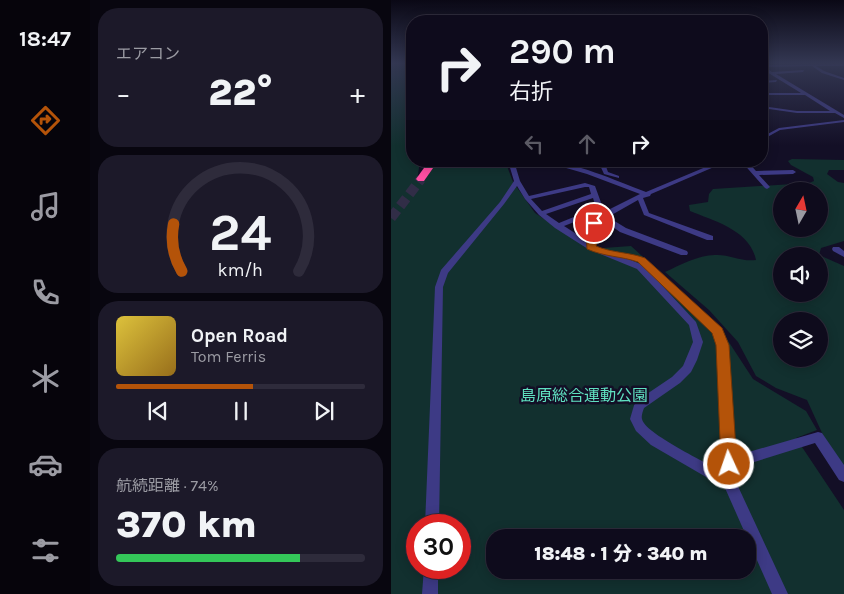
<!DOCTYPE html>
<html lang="ja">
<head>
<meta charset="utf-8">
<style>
	:root { --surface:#0e0b1c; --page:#1c1929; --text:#f1f3f6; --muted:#9b9ba3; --line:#2e2b3b; --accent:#b45309 }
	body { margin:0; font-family:Karla,"Noto Sans JP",sans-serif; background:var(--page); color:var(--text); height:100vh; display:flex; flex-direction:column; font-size:19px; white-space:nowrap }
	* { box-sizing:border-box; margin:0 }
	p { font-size:16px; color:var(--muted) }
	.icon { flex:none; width:28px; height:28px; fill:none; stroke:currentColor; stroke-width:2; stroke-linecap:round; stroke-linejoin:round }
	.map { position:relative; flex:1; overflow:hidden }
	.sheet { display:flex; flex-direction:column; gap:8px; padding:8px; background:#08060f; width:301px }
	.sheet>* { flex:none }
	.guide { position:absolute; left:15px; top:15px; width:362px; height:152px; border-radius:20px; box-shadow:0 2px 12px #0003,0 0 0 1px var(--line); background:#0e0b1c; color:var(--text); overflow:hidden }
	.needle { width:32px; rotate:9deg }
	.buttons { position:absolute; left:382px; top:182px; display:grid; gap:10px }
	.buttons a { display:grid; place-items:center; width:55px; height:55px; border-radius:50%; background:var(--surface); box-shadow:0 2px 12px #0003,0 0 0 1px var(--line); font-size:25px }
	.speed { position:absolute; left:15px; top:514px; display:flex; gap:10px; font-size:25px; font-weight:700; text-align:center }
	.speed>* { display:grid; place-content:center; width:65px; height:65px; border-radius:50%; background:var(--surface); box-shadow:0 2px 12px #0003,0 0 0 1px var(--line); line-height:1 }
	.speed .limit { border:8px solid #d22; background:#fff; color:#111 }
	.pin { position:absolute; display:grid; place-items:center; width:42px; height:42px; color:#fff; margin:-21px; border:2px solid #fff; border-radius:50%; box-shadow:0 1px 5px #0007 }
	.me { position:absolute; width:55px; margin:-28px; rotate:357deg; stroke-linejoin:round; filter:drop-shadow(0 0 4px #0008) }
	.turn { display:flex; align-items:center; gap:18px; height:105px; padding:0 20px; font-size:22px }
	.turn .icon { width:65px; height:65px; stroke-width:2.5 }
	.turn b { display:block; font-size:35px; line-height:42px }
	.lanes { display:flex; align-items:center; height:48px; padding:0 20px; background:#0003; justify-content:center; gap:25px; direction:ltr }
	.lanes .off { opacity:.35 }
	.big { font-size:38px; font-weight:800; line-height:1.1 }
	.sheet .card { flex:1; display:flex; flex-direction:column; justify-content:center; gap:8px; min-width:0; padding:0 18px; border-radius:20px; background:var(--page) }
	.sheet .dial { align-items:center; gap:0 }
	.dial svg { height:130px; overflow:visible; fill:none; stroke:var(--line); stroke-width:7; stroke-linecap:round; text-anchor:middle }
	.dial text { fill:var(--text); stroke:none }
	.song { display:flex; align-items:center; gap:15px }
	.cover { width:60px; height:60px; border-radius:8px; background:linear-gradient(135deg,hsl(50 70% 55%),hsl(40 70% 35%)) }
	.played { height:5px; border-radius:2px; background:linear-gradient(90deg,var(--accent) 55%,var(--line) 55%) }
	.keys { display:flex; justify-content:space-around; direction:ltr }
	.heat { display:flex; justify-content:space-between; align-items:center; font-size:28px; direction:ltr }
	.charge { height:8px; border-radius:4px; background:linear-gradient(90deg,#34c759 74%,var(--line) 0) }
	.trip { position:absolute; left:95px; top:529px; width:270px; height:50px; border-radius:20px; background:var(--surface); box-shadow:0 2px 12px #0003,0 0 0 1px var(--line); font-weight:800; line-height:50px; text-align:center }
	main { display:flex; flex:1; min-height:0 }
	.tab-bar { display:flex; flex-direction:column; width:90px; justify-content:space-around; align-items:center; background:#06040b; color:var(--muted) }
	.tab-bar .icon { width:35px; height:35px }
	.tab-bar .selected { color:var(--accent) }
	.tab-bar b { font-size:22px; color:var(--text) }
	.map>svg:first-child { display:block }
	.green { fill:#12302f; fill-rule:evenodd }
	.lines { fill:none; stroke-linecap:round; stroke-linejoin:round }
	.highway-tunnel { stroke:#312d47; stroke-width:10; stroke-dasharray:10 5; stroke-linecap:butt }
	.minor { fill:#3d3a85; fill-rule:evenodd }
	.highway { fill:#ff4fa3; fill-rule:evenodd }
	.route { fill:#b45309; stroke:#753606 }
	.labels { text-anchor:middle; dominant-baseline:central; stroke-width:5; stroke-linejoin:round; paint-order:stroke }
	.near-park-label { font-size:16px; fill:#5fe0c0; stroke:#130f26 }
</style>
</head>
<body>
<main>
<nav class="tab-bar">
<b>18:47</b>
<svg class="icon selected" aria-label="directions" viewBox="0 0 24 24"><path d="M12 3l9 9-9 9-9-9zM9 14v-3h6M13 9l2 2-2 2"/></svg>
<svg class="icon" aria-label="music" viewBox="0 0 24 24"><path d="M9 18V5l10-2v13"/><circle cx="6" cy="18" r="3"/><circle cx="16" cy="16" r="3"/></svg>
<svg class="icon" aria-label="phone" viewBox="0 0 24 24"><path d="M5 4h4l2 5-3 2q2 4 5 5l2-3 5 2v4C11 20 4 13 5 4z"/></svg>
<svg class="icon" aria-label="climate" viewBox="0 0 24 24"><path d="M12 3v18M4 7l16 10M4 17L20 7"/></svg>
<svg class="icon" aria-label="car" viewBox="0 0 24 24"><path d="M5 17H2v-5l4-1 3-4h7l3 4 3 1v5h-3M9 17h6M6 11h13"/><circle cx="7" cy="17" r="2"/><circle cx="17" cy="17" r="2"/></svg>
<svg class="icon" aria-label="filters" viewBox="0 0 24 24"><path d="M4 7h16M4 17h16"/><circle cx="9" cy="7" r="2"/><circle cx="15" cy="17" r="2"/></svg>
</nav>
<section class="sheet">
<div class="card"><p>エアコン</p>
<div class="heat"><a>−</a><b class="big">22°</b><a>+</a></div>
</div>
<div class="card dial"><svg viewBox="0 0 100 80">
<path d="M14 69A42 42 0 1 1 86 69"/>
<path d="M14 69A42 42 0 0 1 9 40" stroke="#b45309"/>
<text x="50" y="56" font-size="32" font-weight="700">24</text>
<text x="50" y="72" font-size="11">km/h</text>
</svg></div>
<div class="card">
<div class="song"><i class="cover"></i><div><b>Open Road</b><p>Tom Ferris</p></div></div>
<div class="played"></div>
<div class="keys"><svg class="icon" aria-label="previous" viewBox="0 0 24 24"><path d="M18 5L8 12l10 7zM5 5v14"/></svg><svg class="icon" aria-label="pause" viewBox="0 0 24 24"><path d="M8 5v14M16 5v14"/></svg><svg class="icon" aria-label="next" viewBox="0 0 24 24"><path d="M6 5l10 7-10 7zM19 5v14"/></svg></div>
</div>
<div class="card"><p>航続距離 · 74%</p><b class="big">370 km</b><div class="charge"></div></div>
</section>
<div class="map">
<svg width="453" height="594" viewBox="0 0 453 594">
	<rect width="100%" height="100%" fill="#130f26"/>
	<g class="green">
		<path d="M0,63H21V161H29L26,181L34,179L47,161H114L124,187L125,186L144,213L199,249L240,246L326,324L362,379L415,411L426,430L405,438L453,510V594H0ZM26,525H69V568H26ZM104,538H356V570H104Z"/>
		<path d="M401,159L453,160V170H438L436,174L447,182L453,183V241L430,248L428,255L453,266V481L416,400L385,388L365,376L347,342L318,310L274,272C289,265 309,254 326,255C340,255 351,262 365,260C359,230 323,221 299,211L298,205L317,202L318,194L322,189L418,183L423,181L422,177L400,165L397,161ZM391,191H429V229H391ZM391,256H429V294H391ZM391,321H429V359H391Z"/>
	</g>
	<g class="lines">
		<path class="highway-tunnel" d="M0,218L30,179"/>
		<g class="minor">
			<path d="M453,64V66H425L433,71L453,78V80L431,73L421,66L374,67L381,72L413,70L412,72L385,74L453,115V118L444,113H406L371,108V106L406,111H439L414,95H371V93H410L371,69V65Z"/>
			<path d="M386,80L385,82L371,83V81Z"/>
			<path d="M453,120V122L389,130L371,140V137L388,128Z"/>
			<path d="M117,161H123L129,181L138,196L194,183L204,186L212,208L217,210L249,194L196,174L151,161C183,161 225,181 255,192L329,161H337L260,194L259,196L252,198L258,213L322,236V240H316L253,215L247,200L217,217L235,228L296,251L297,253L296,255H290L229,232L212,220L205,227L206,243L204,246L225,255L229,253L254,258L330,329L336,345L344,456L427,432L431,433L453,465V482L448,480L424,443L344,468L345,482L397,594H381L334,488L260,445L245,431L239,419L244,402L281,377L292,366L302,342L298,325L246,269L197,249L164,228L148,215L134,199L126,186L113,204L57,273L52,287L48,525H34L44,287L50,270L109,202L123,181ZM194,187H198L200,194L151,211L140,199ZM202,198L205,208L168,223L155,214ZM209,212L212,213L209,215L197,227L198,242L173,226ZM237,259L248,262L323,333L326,345L332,472C318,464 253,433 251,419C250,416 252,411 253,408L289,383L300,372L306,360L312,342L305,322L252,265Z"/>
			<path d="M207,161H213L217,172L228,176V178L213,174Z"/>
			<path d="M350,161H356L365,171L402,170L405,172L402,174L368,175L379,187L376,189L374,188Z"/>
			<path d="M442,247H448L453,251V257L442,251L441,249Z"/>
			<path d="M33,568H47V594H31Z"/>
		</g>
		<path class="highway" d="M38,161H47L33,181H27L25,179Z"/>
	</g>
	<linearGradient id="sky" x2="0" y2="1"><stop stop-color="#0a0815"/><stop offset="0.43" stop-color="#333752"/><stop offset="1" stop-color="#333752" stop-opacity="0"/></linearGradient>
	<rect width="453" height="146" fill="url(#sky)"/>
	<path class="route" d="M199,221L207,223C205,230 209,239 205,246C221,253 238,252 254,258L331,328L338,345L346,464L344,469L338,472L332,469L330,464L325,345L321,333L247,262C230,256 214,257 196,249L195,230Z"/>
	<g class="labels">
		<g class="near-park-label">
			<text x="193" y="395">島原総合運動公園</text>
		</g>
	</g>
</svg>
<div class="buttons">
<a><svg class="needle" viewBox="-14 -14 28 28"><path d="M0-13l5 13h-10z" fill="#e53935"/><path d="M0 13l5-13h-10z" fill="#9b9ba3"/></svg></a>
<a><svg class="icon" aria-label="sound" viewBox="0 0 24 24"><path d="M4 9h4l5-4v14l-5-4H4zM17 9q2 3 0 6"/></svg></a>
<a><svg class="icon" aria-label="layers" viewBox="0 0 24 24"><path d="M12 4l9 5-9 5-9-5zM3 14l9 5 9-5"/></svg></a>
</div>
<div class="speed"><div class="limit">30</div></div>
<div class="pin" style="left:203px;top:223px;background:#d93025"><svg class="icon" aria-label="arrive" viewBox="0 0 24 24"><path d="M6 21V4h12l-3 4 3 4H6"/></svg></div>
<svg class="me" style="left:338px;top:464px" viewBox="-20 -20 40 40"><circle r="17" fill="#b45309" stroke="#fff" stroke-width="3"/><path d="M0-11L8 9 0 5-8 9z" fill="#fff"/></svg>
<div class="trip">18:48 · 1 分 · 340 m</div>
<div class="guide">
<div class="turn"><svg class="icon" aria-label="right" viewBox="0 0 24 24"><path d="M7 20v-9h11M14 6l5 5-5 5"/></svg><div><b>290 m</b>右折</div></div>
<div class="lanes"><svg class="icon off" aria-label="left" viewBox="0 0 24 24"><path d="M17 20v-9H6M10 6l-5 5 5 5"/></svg><svg class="icon off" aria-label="ahead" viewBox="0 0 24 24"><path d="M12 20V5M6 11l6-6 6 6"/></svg><svg class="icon" aria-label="right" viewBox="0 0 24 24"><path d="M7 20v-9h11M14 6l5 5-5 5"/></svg></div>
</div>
</div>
</main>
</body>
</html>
